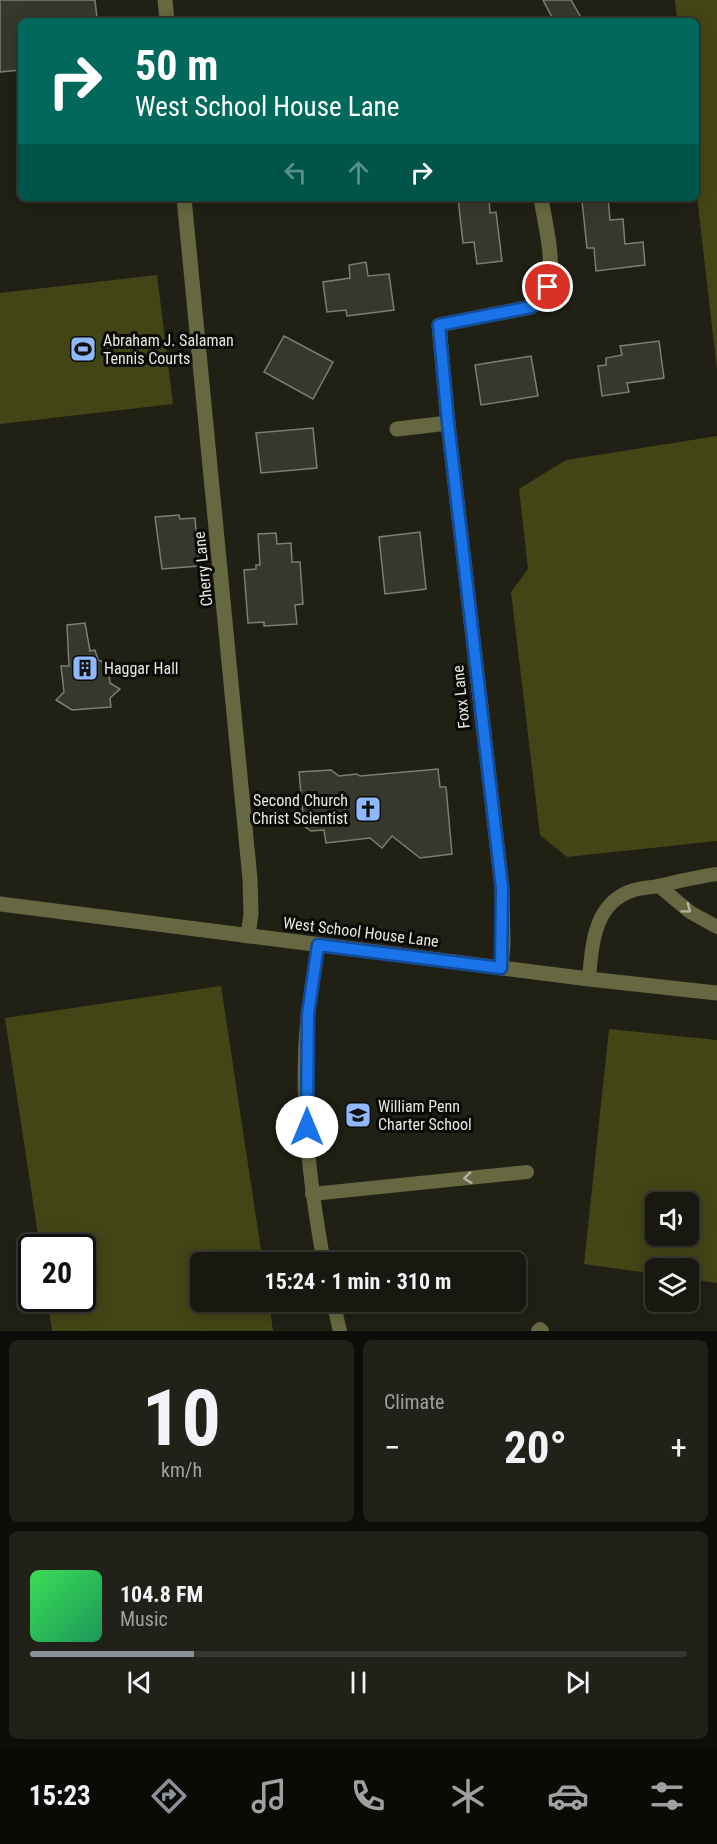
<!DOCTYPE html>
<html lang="en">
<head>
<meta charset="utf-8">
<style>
	:root { --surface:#181810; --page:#212119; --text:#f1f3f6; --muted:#9fa09f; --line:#363730; --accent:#8c9099 }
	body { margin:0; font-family:"Roboto Condensed",sans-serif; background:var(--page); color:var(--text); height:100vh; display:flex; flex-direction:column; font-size:22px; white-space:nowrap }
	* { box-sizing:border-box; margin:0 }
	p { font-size:20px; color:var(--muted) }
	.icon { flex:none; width:33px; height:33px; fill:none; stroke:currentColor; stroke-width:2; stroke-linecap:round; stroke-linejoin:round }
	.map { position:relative; height:1331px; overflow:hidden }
	.details { display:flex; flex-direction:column; gap:9px; padding:9px; background:#0d0d09; flex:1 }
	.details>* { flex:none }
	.banner { position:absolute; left:18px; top:18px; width:681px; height:183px; border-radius:9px; box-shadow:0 3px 15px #0003,0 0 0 2px var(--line); background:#00695c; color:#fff; overflow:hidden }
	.tools { position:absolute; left:645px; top:1192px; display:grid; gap:12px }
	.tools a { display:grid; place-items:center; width:54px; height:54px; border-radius:9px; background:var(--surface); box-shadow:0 3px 15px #0003,0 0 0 2px var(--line); font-size:30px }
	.speed { position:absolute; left:18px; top:1234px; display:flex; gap:12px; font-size:30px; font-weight:700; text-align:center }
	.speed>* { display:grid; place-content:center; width:78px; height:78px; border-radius:50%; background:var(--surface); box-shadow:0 3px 15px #0003,0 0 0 2px var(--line); line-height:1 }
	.speed .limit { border:3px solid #111; border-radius:9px; background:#fff; color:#111 }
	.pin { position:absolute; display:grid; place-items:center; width:51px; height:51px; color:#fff; margin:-26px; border:3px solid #fff; border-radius:50%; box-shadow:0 2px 6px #0007 }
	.me { position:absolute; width:66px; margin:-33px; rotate:0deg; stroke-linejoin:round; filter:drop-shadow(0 0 4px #0008) }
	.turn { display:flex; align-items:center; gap:21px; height:126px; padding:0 18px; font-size:27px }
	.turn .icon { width:78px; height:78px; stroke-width:2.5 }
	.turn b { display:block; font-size:42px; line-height:51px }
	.lanes { display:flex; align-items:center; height:57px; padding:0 18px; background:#0003; justify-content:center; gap:30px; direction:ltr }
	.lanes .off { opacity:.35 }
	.big { font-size:45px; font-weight:700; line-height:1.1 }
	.details .card { flex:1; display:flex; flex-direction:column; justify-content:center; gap:9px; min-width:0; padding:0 21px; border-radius:9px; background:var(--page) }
	.details .dial { align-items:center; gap:0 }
	.dial b { font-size:78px; line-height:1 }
	.song { display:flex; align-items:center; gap:18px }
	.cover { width:72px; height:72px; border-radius:9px; background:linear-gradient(135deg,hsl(130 70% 55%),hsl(150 70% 35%)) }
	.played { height:6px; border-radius:3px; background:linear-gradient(90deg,var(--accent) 25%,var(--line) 25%) }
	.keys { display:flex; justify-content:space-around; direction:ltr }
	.heat { display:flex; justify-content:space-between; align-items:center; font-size:33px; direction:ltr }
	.details .tiles { flex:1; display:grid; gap:9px; grid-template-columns:1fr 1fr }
	.card:last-child { grid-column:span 2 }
	.trip { position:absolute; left:190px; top:1252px; width:336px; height:60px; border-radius:9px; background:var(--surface); box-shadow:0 3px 15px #0003,0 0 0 2px var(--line); font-weight:700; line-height:60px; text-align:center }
	.dock { display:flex; height:96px; justify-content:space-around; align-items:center; background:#0a0a06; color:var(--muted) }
	.dock .icon { width:42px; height:42px }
	.dock .on { color:var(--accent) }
	.dock b { font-size:27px; color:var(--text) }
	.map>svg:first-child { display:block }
	.green { fill:#434517; fill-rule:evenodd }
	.building { fill:#37382c; stroke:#7c7e6f; stroke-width:1.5 }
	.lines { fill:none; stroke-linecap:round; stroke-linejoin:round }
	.lane { stroke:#666841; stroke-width:14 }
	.street { stroke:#666841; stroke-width:15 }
	.oneway { stroke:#b3b5a0 }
	.route-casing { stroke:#114b97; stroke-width:15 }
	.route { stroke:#1a73e8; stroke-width:10 }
	.labels { text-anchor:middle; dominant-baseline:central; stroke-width:6; stroke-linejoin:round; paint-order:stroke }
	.poi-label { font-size:16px; fill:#e7e8e0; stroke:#090a05; text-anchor:start }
	.street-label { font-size:16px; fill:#e7e8e0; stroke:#090a05 }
</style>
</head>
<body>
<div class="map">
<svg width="717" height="1331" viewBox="0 0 717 1331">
	<rect width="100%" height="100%" fill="#202015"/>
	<g class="green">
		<path d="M675,0H717V370L696,188V21H677Z"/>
		<path d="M157,275L173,404L0,424V293Z"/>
		<path d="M717,436V841L567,857L540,835L511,592L528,569L519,489L566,460Z"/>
		<path d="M221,986L263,1263H201V1302H269L273,1331H52L47,1299H82V1248H40L5,1018Z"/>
		<path d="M609,1029L717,1040V1283L689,1279L688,1269H656L655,1274L584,1264ZM656,1203H688V1236H656Z"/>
	</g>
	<g class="building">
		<path d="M0,0H95L97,18L21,21V70L0,72Z"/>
		<path d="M543,0H571L583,21H554Z"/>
		<path d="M458,198H489L490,213L496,212L502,261L477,264L474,242L463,243Z"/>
		<path d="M608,198L610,220L623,219L625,244L643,242L645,265L596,271L594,248H587L582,201Z"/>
		<path d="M366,262L368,276L389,274L394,310L347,316L346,310L327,312L323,282L350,278L349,265Z"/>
		<path d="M284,336L333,362L313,399L264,372Z"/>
		<path d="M659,341L664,378L627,383L629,392L602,396L598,366L606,365V358L622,355L620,346Z"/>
		<path d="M531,356L538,396L481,405L475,365Z"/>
		<path d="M313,428L317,468L261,473L256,433Z"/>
		<path d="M179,515L180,519L195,518L199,566L162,569L155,517Z"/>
		<path d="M420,532L426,589L385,594L379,537Z"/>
		<path d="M276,533L277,544L291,543L292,562H300L303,604L295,605L297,624L264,626V622L248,623L244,570L256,569V565H260L258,534Z"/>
		<path d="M85,623L90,651L95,650L98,660L108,664L110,683L120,689L110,698L111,707L72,710L56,700L64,692L61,666H69L67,625Z"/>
		<path d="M438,769L440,787H446L452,854L420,858L392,836L382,848L370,838L326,843L324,830L311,831L304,826L299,772L331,770L339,776L357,774L360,776Z"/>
	</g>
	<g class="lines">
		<g class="lane">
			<path d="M659,886L690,912L717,927"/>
			<path d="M318,945C315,967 311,990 308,1013C299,1096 309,1181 324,1263"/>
			<path d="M589,979C592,944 594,902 634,890C644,887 653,888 662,885C680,881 698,877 717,874"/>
			<path d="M312,1194L527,1172"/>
			<path d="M333,1302L340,1331"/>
			<path d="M538,1331L540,1329L542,1331"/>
		</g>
		<g class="street">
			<path d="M165,0L167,21"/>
			<path d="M184,198L250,879L251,914L248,936"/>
			<path d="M397,429L448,423"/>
			<path d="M0,904L589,979L717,993"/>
			<path d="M501,968L503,944L502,888L448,423L439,325L531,307C564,281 546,234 541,198"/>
		</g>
	</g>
	<defs><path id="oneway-chevron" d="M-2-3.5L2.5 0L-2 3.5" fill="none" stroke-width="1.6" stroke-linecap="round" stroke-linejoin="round" transform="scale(1.5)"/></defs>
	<g class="oneway">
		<use href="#oneway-chevron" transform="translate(687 909) rotate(37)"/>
		<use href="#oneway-chevron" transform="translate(468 1178) rotate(174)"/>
	</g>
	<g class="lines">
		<defs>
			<path id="route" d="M307,1127L308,1014L318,945L501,968L502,888L448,423L439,325L531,307L541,298L548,287"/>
		</defs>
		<use href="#route" class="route-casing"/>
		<use href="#route" class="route"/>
	</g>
	<defs>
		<symbol id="stadium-square" viewBox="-11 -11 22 22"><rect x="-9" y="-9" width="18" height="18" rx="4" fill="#90b8fd" stroke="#090a05"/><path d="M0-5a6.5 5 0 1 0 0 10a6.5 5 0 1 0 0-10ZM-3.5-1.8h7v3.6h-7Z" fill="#111"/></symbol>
		<symbol id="building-square" viewBox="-11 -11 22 22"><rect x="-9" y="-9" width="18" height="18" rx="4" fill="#90b8fd" stroke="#090a05"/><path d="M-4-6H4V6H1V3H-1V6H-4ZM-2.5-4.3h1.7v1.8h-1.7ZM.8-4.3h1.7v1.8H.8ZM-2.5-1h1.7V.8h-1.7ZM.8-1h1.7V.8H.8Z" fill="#111"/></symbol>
		<symbol id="church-square" viewBox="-11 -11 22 22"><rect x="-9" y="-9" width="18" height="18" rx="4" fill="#90b8fd" stroke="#090a05"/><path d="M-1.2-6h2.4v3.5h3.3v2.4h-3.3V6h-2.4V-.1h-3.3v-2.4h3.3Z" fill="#111"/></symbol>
		<symbol id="school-square" viewBox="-11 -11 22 22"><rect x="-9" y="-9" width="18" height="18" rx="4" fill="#90b8fd" stroke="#090a05"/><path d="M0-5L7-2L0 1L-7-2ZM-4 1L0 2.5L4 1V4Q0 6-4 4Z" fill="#111"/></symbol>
	</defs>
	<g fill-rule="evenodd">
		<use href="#stadium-square" x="68" y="334" width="30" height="30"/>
		<use href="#building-square" x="70" y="653" width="30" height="30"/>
		<use href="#church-square" x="353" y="794" width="30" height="30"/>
		<use href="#school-square" x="343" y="1100" width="30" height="30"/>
	</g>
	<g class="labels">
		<g class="poi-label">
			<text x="103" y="340">Abraham J. Salaman<tspan x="103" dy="18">Tennis Courts</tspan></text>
			<text x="104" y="668">Haggar Hall</text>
			<text x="348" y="800" text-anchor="end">Second Church<tspan x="348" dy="18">Christ Scientist</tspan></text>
			<text x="378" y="1106">William Penn<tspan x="378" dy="18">Charter School</tspan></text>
		</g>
		<g class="street-label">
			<text transform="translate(203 569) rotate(-96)">Cherry Lane</text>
			<text transform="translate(461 697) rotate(-96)">Foxx Lane</text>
			<text transform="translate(361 932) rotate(7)">West School House Lane</text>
		</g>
	</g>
</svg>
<div class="tools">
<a><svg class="icon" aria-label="sound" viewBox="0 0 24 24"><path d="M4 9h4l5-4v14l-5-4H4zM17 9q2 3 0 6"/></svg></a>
<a><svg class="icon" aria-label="layers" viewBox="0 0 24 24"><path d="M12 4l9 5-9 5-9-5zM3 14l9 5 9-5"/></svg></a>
</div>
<div class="speed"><div class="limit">20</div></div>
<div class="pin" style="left:548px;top:287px;background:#d93025"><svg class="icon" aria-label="arrive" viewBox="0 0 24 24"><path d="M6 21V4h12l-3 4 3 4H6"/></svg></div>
<svg class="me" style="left:307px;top:1127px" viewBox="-20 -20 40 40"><circle r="19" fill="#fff"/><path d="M0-13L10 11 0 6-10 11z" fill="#1a73e8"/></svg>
<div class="trip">15:24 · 1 min · 310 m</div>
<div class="banner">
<div class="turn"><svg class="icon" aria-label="right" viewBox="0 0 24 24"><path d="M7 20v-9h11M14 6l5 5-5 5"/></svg><div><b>50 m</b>West School House Lane</div></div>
<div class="lanes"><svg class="icon off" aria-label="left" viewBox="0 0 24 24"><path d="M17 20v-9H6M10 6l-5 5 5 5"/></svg><svg class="icon off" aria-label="ahead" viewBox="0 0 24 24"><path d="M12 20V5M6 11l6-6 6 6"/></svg><svg class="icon" aria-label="right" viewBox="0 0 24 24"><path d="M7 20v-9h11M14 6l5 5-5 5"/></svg></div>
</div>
</div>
<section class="details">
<div class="tiles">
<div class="card dial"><b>10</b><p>km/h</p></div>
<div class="card"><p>Climate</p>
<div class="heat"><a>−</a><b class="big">20°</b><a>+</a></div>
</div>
<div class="card">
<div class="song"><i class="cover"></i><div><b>104.8 FM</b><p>Music</p></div></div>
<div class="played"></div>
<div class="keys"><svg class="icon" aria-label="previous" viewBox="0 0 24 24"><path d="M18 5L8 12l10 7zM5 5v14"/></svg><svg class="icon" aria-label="pause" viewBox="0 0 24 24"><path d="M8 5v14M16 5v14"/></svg><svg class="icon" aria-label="next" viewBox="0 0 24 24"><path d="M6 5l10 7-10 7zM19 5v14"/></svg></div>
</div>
</div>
</section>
<nav class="dock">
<b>15:23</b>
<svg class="icon on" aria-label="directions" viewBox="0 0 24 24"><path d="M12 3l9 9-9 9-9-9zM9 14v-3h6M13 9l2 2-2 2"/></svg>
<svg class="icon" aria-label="music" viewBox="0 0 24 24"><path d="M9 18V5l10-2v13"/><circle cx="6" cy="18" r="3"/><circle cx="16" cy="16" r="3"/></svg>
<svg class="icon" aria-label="phone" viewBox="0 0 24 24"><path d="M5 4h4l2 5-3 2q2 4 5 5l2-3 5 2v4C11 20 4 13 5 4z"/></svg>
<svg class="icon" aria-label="climate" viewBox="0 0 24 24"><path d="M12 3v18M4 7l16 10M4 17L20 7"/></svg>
<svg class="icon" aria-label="car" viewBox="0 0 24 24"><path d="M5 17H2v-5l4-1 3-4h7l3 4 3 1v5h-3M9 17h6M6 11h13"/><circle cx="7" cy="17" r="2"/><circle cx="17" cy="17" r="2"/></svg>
<svg class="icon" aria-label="filters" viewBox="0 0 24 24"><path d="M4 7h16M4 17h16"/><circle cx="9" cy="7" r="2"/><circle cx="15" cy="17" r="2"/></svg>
</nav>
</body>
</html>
